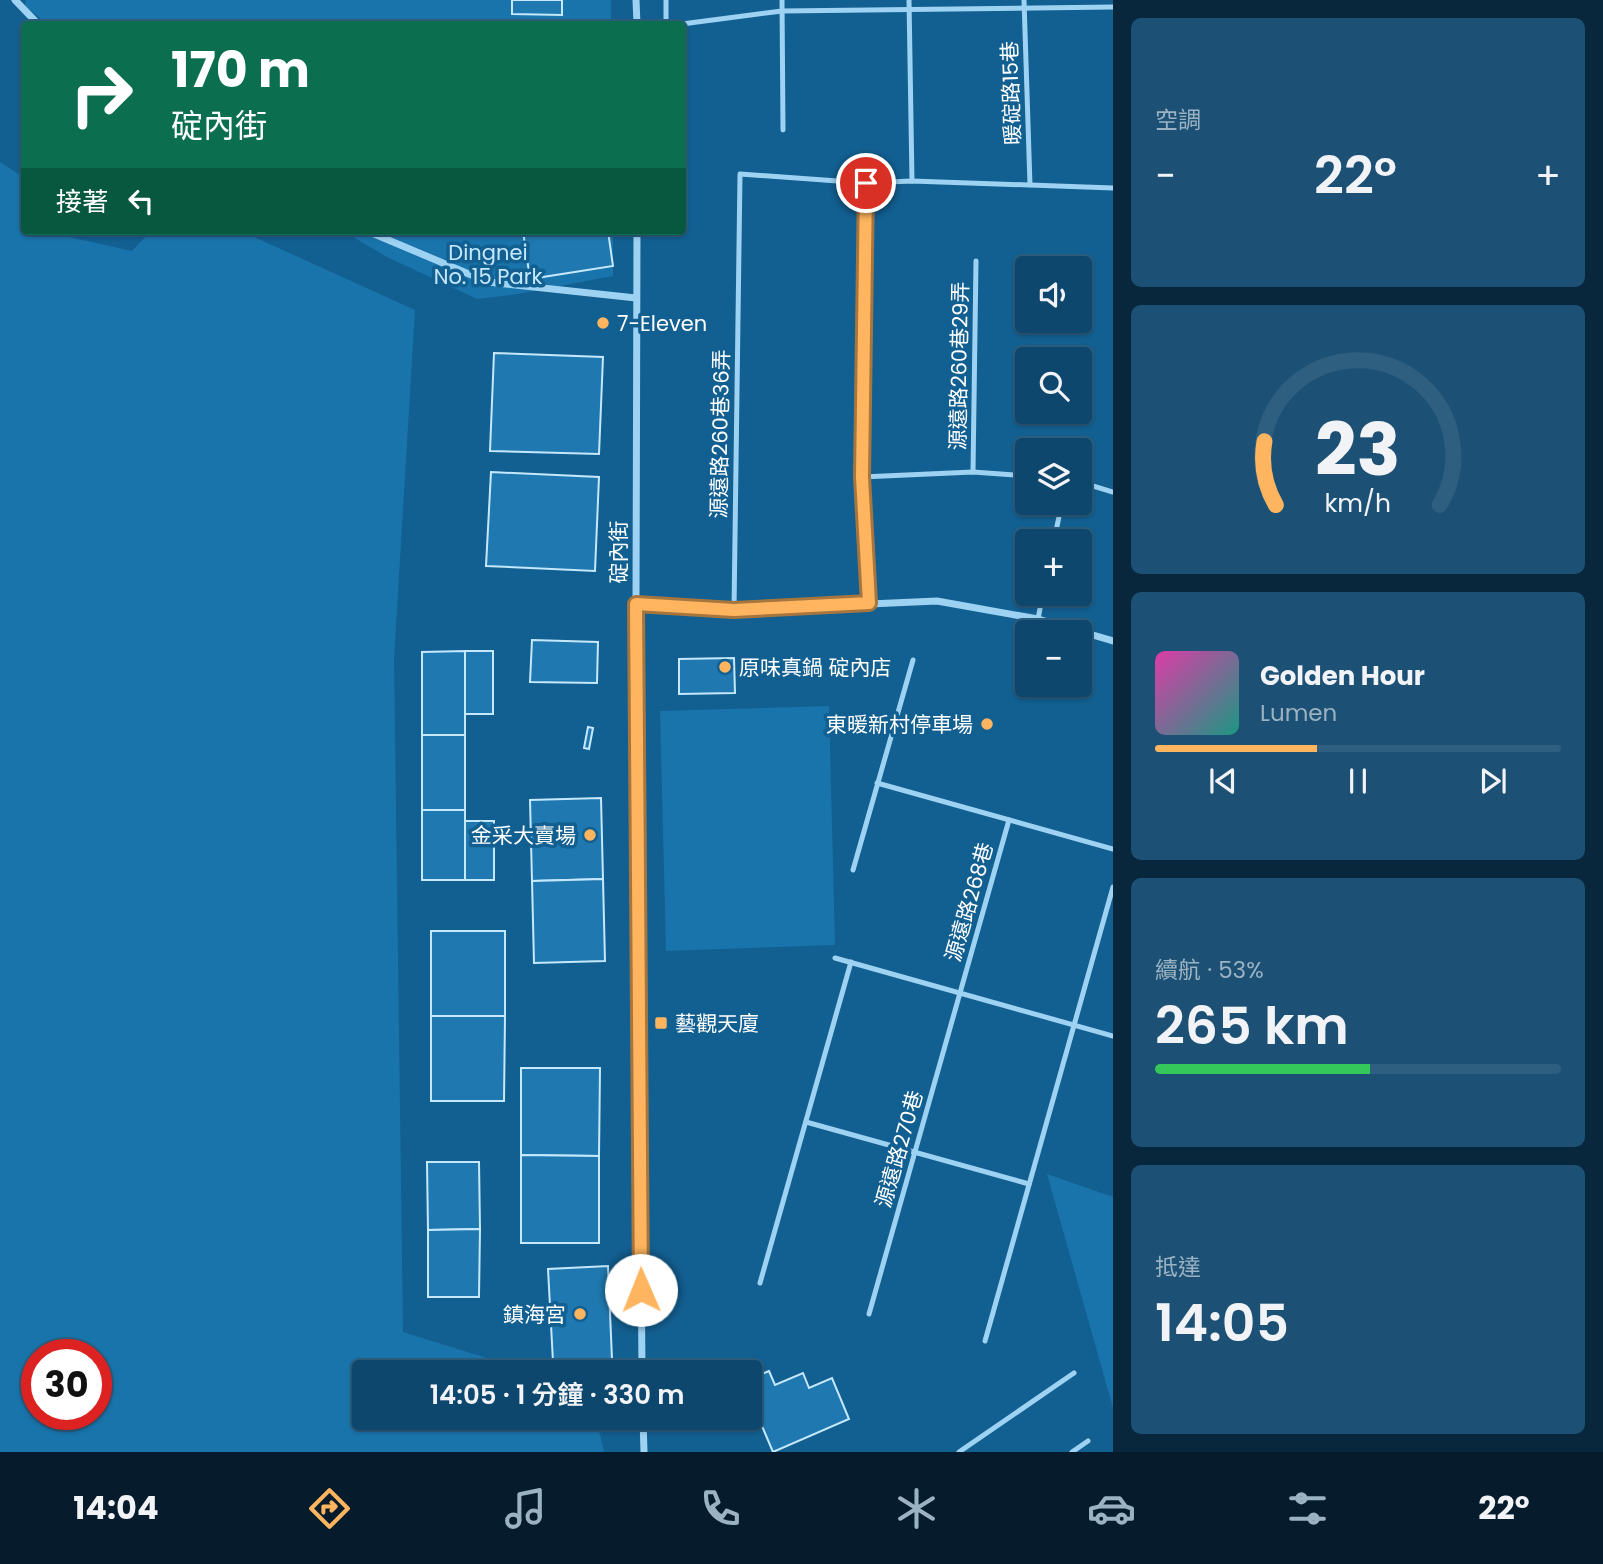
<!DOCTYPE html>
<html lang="zh-TW">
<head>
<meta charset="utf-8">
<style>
	:root { --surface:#0e476d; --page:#1c5175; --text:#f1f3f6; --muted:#9bb2c2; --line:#2e5f80; --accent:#ffb55f }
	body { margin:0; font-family:Poppins,"Noto Sans TC",sans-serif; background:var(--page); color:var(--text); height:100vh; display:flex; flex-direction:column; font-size:26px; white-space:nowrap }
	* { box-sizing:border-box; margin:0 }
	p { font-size:23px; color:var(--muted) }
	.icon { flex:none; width:38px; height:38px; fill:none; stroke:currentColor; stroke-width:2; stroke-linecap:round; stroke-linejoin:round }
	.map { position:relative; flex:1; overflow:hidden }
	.sheet { display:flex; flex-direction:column; gap:18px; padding:18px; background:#08273c; width:490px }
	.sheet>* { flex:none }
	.hud { position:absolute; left:21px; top:21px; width:665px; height:214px; border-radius:7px; box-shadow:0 2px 5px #0004,0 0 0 2px var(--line); background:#0b6e4f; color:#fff; overflow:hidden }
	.fabs { position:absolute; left:1015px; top:256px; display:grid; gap:14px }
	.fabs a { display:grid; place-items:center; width:77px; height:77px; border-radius:7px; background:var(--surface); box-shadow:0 2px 5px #0004,0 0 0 2px var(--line); font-size:35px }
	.speed { position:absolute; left:21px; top:1339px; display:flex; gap:14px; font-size:35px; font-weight:700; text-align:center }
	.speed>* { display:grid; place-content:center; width:91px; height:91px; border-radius:50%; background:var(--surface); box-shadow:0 2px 5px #0004,0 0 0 2px var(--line); line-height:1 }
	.speed .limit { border:10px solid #d22; background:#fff; color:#111 }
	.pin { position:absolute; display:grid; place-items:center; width:60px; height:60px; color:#fff; margin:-30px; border:4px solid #fff; border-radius:50%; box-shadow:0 2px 7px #0007 }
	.me { position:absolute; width:77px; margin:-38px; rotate:359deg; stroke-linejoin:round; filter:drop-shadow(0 0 5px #0008) }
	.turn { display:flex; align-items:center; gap:24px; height:147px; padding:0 35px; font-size:32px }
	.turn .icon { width:91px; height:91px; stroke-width:2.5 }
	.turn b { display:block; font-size:49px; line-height:60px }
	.then { display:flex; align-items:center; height:66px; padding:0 35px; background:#0003; gap:14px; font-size:26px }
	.big { font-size:52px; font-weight:600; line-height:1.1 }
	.sheet .tile { flex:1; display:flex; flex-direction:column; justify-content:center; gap:10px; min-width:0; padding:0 24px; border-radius:10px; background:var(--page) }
	.sheet .dial { align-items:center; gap:0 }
	.dial svg { height:182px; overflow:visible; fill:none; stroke:var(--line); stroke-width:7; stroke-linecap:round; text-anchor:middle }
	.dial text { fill:var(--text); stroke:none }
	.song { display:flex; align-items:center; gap:21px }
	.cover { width:84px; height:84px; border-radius:10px; background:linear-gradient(135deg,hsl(320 70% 55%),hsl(170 70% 35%)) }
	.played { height:7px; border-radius:4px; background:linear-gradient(90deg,var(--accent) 40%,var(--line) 40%) }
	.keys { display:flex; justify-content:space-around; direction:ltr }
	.heat { display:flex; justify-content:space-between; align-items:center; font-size:38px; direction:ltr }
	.charge { height:10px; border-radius:5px; background:linear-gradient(90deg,#34c759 53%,var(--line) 0) }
	.trip { position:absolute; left:352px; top:1360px; width:410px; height:70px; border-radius:7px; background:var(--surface); box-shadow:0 2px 5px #0004,0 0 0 2px var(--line); font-weight:600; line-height:70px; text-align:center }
	.menu { display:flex; height:112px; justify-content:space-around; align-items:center; background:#061c2c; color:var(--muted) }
	.menu .icon { width:49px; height:49px }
	.menu .on { color:var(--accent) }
	.menu b { font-size:32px; color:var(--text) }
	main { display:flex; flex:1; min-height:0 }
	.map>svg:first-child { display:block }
	.green { fill:#1974ab; fill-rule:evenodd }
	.building { fill:#1f79b0; stroke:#c5e8fd; stroke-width:2 }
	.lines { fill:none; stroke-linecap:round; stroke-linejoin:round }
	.lane { stroke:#9dd2f2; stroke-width:5 }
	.street { stroke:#9dd2f2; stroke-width:7 }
	.route-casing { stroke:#a6763e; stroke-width:18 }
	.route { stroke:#ffb55f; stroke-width:12 }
	.poi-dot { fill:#ffb55f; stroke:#125f91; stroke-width:2.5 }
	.labels { text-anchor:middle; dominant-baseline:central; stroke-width:7; stroke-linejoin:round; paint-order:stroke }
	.street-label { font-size:21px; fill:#fff; stroke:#125f91 }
	.park-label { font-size:21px; fill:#c5e8fd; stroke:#125f91 }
	.poi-label { font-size:21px; fill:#fff; stroke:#125f91; text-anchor:start }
</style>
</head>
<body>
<main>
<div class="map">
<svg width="1113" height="1452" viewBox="0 0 1113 1452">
	<rect width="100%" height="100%" fill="#125f91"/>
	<g class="green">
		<path d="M26,0H611V24H47L25,6Z"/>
		<path d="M0,162L24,178V231H42L132,251L151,231H241L415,310L394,659L403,1332L532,1372H364V1418H596L604,1452H0ZM37,1354H96V1414H37Z"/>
		<path d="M343,231H613V276L512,295L477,299L387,257Z"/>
		<path d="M829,706L835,945L666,951L660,711Z"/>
		<path d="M1047,1174L1113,1197V1408Z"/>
	</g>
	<g class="building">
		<path d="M512,0H562V15L512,14Z"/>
		<path d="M523,231H608L613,266L530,279Z"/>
		<path d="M494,353L603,357L599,454L490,451Z"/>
		<path d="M491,472L599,477L595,571L486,566Z"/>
		<path d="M532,640L598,642L597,683L530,682Z"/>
		<rect x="465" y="651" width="28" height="63"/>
		<path d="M465,651V735H422V652Z"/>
		<path d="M734,658L735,693L679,694V659Z"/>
		<path d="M588,727L593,728L589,749L584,748Z"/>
		<rect x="422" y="735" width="43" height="75"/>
		<path d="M601,798L603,879L532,881L530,800Z"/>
		<rect x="422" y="810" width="43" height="70"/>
		<rect x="465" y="821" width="29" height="59"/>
		<path d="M603,879L605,961L534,963L532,881Z"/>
		<rect x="431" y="931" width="74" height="85"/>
		<path d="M431,1016H505L504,1101H431Z"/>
		<path d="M521,1068H600L599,1156L521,1155Z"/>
		<path d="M521,1155L599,1156V1243H521Z"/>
		<path d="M427,1162H479L480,1229L428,1230Z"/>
		<path d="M480,1229L479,1297H428V1230Z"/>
		<path d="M608,1266L612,1359L553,1362L548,1269Z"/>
		<path d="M769,1371L775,1385L803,1373L809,1388L832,1378L849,1419L773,1452L759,1419L743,1426L740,1418H749V1379Z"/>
	</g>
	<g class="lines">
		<g class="lane">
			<path d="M666,0V24"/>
			<path d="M782,0L783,130"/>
			<path d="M909,0L912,181"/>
			<path d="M1024,0L1030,185"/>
			<path d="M682,24L782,11L1113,7"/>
			<path d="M865,183L862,477L869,603"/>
			<path d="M973,472L976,261"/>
			<path d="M862,477L973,472L1027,476"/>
			<path d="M1080,482L1113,492"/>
			<path d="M1054,541L1062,502"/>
			<path d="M734,610L740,174L865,183L912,181L1113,188"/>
			<path d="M1038,619L1043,593"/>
			<path d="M877,783L1113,849"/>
			<path d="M853,870L913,660"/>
			<path d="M835,958L1113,1036"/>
			<path d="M806,1122L1029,1184"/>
			<path d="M760,1283L851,962"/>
			<path d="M869,1314L1009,820"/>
			<path d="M985,1341L1113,887"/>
			<path d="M959,1452L1074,1373"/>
			<path d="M1072,1452L1088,1441"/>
		</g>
		<g class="street">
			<path d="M15,0L38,24"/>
			<path d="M636,0L637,24"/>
			<path d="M367,231L488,282L636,298"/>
			<path d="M637,231L636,604L642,1372"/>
			<path d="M636,604L734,610L937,601L1038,619L1113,641"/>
			<path d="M643,1418L644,1452"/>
		</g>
	</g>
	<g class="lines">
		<defs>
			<path id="route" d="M641,1290L636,604L734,610L869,603L862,477L866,183"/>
		</defs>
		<use href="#route" class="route-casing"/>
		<use href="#route" class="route"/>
	</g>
	<g class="poi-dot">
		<circle cx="603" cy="323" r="7"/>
		<circle cx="725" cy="667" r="7"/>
		<circle cx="987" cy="724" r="7"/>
		<circle cx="590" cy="835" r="7"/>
		<rect x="654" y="1016" width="14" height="14" rx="3.5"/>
		<circle cx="580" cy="1314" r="7"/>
	</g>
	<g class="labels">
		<g class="street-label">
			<text transform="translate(1011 93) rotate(-92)">暖碇路15巷</text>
			<text transform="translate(959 366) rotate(-89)">源遠路260巷29弄</text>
			<text transform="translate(720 434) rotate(-89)">源遠路260巷36弄</text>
			<text transform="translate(618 552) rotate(-90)">碇內街</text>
			<text transform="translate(969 902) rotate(-74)">源遠路268巷</text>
			<text transform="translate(899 1149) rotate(-74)">源遠路270巷</text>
		</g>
		<g class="park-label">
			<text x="488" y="252">Dingnei<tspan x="488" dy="24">No. 15 Park</tspan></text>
		</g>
		<g class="poi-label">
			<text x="617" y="323">7-Eleven</text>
			<text x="739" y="667">原味真鍋 碇內店</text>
			<text x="973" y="724" text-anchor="end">東暖新村停車場</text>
			<text x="576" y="835" text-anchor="end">金采大賣場</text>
			<text x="675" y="1023">藝觀天廈</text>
			<text x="566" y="1314" text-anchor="end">鎮海宮</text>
		</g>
	</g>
</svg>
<div class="fabs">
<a><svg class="icon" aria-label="sound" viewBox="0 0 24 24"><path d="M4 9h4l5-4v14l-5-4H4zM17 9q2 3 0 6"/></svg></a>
<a><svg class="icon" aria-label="search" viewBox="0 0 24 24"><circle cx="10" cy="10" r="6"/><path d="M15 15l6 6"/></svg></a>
<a><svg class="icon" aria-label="layers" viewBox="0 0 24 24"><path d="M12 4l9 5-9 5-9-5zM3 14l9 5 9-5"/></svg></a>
<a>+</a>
<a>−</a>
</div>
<div class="speed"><div class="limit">30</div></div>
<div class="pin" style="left:866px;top:183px;background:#d93025"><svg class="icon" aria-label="arrive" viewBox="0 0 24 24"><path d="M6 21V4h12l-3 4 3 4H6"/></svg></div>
<svg class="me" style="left:641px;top:1290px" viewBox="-20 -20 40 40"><circle r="19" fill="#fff"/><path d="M0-13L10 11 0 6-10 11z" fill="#ffb55f"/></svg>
<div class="trip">14:05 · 1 分鐘 · 330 m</div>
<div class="hud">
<div class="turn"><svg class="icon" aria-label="right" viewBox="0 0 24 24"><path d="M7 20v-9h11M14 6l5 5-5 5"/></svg><div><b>170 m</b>碇內街</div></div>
<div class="then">接著<svg class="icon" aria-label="left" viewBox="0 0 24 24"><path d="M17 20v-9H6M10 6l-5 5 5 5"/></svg></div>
</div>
</div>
<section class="sheet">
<div class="tile"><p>空調</p>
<div class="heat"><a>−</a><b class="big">22°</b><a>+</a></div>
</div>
<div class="tile dial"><svg viewBox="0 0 100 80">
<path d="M14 69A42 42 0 1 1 86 69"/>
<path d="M14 69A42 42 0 0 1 9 41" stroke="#ffb55f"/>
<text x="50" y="56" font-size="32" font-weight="700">23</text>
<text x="50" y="72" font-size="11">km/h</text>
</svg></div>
<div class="tile">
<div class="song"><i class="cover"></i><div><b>Golden Hour</b><p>Lumen</p></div></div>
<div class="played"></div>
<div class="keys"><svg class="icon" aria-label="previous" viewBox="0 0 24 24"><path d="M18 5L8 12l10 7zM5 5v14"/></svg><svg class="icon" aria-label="pause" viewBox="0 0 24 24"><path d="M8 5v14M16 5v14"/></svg><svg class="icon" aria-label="next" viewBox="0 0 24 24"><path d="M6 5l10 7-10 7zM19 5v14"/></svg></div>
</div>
<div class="tile"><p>續航 · 53%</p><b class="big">265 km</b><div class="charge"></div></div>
<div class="tile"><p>抵達</p><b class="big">14:05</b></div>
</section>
</main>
<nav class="menu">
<b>14:04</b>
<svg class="icon on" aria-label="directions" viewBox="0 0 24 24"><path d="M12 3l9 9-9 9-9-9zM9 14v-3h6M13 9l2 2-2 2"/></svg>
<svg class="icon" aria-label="music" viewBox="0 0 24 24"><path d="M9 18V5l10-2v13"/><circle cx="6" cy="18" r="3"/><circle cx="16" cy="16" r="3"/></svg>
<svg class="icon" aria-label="phone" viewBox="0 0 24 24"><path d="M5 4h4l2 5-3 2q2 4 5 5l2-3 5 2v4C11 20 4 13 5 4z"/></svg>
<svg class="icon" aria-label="climate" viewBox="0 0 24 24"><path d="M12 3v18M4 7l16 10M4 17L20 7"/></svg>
<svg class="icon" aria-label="car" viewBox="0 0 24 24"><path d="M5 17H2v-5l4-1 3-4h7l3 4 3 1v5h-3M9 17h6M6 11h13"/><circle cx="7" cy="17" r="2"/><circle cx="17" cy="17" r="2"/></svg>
<svg class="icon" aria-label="filters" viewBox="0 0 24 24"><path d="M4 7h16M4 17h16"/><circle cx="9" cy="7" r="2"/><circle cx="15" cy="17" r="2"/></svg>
<b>22°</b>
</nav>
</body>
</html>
